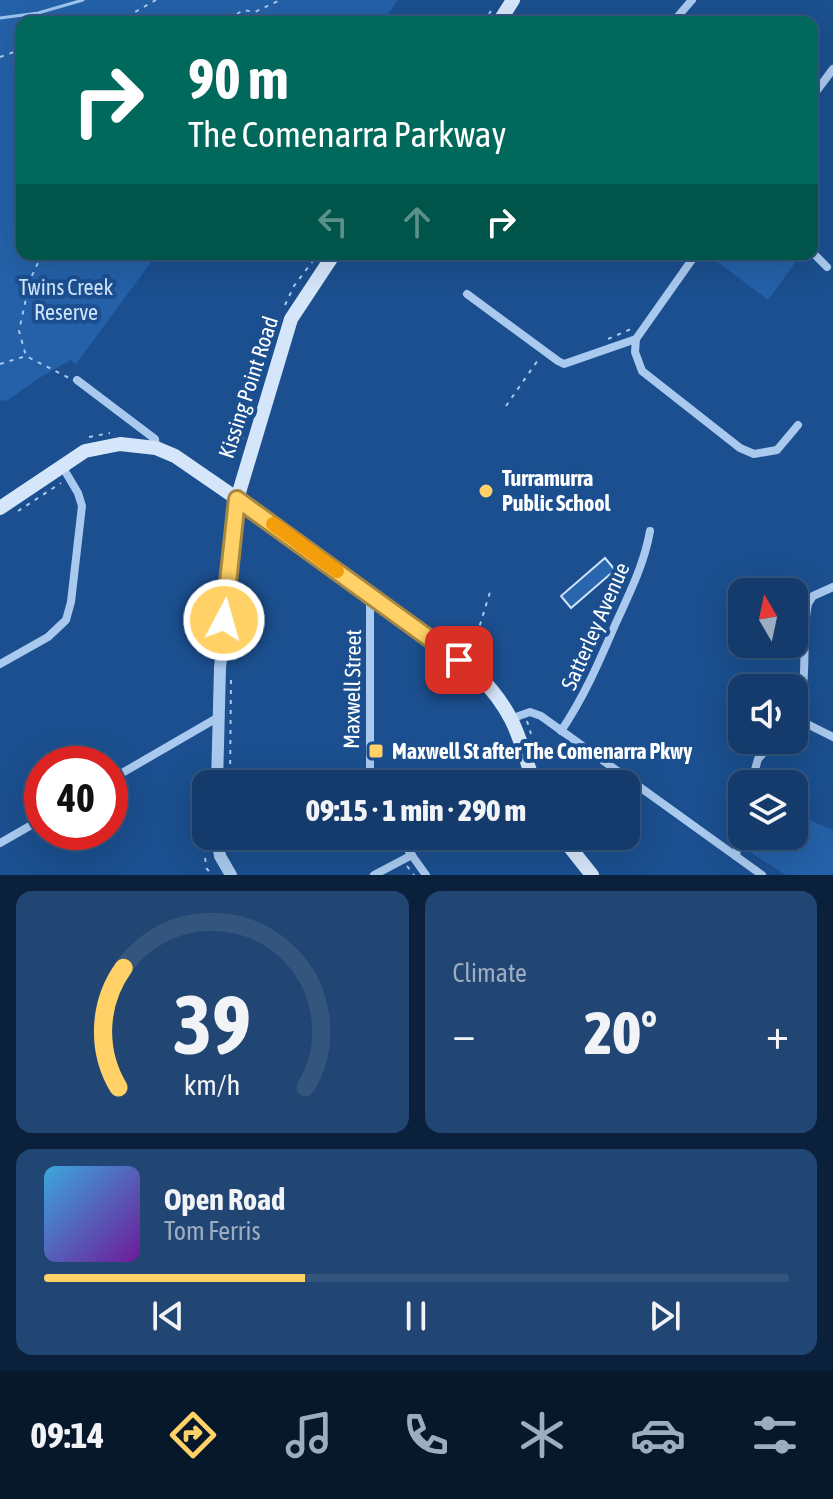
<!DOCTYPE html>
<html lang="en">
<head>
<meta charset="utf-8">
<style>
	:root { --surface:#143b6b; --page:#214673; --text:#f1f3f6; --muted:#9dadc1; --line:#33557e; --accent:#ffd166 }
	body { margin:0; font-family:"Asap Condensed",sans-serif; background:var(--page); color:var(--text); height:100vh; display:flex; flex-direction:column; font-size:30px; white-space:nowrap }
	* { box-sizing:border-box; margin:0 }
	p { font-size:26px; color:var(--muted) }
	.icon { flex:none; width:44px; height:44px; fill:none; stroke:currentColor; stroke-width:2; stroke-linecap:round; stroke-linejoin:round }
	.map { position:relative; height:875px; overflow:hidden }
	.panel { display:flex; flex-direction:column; gap:16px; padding:16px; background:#0b203b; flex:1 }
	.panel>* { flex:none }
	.guide { position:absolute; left:16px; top:16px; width:802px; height:244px; border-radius:16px; box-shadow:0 8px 32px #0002,0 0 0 2px var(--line); background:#00695c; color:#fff; overflow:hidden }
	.needle { width:52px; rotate:351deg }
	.fabs { position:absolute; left:728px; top:578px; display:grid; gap:16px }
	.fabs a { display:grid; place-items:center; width:80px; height:80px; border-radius:16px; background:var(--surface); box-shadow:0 8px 32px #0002,0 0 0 2px var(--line); font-size:40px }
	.speed { position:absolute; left:24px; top:746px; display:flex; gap:16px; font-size:40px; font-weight:700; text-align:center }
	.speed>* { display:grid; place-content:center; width:104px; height:104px; border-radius:50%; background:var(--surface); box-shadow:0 8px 32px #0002,0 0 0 2px var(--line); line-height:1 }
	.speed .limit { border:12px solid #d22; background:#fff; color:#111 }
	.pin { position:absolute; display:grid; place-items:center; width:68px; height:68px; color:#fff; margin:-34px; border-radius:16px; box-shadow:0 4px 12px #0006 }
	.me { position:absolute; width:88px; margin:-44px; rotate:6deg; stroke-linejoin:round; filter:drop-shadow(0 0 6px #0008) }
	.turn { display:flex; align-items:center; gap:28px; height:168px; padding:0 40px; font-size:36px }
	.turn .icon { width:104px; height:104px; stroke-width:2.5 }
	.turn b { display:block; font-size:56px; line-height:68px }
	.lanes { display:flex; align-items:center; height:76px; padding:0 40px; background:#0003; justify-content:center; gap:40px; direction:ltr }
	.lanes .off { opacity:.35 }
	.big { font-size:60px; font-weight:800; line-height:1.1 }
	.panel .card { flex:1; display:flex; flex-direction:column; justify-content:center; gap:12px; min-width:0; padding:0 28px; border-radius:16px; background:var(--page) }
	.panel .dial { align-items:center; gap:0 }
	.dial svg { height:208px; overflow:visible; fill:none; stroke:var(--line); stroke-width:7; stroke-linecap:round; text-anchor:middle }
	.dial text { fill:var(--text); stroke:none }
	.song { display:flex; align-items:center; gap:24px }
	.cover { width:96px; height:96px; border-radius:12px; background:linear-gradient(135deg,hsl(200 70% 55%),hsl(280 70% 35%)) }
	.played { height:8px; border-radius:4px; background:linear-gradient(90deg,var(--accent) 35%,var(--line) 35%) }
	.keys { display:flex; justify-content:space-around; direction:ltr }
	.heat { display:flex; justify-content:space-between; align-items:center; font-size:44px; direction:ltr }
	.panel .tiles { flex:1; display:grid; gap:16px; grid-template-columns:1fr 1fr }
	.card:last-child { grid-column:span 2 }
	.trip { position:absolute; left:192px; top:770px; width:448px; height:80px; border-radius:16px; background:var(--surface); box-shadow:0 8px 32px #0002,0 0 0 2px var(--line); font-weight:800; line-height:80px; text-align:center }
	.tabs { display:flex; height:128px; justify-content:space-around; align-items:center; background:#08182b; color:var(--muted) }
	.tabs .icon { width:56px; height:56px }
	.tabs .selected { color:var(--accent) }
	.tabs b { font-size:36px; color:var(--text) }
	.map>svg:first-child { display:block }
	.green { fill:#2461a8 }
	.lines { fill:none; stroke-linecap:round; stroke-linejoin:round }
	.stream { stroke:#9cc4f0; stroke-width:3 }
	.building { fill:#2a66ad; stroke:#cfe3fa; stroke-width:2 }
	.path { stroke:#a9c9ee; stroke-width:2; stroke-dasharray:4 6; stroke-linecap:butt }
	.minor { stroke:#a9c9ee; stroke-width:8 }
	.tertiary { stroke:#a9c9ee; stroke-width:12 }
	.secondary { stroke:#d6e6fa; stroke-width:14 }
	.route-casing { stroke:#a68842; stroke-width:20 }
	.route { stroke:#ffd166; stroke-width:14 }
	.slow { stroke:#f59e0b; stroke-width:14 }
	.poi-dot { fill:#ffd166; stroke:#1b4f8f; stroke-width:3 }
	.labels { text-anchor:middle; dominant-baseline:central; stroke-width:8; stroke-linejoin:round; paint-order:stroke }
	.park-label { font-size:22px; fill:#cfe3fa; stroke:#1b4f8f }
	.street-label { font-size:22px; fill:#fff; stroke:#1b4f8f }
	.poi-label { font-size:22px; font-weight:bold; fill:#fff; stroke:#1b4f8f; text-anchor:start }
</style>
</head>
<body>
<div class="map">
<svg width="833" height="875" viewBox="0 0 833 875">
	<rect width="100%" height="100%" fill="#1b4f8f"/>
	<g class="green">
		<path d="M0,0H398L382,22H22V254H157L76,364L71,360L44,375L6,401L0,400Z"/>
		<path d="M707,254H798L800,256L768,300Z"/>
		<path d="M794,814L833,830V875H786L748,851L754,836H794Z"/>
	</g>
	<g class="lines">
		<path class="stream" d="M0,18L38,13L83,0"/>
	</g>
	<path class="building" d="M605,558L615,570L571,608L561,596Z"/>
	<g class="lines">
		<g class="path">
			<path d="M118,22L156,0"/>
			<path d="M232,22L234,16L243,10L255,12L280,0"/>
			<path d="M483,22L491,11"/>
			<path d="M0,57L22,49"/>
			<path d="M42,254L30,280L19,331L26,356L69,378"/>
			<path d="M285,305L294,286L318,254"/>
			<path d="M608,339L631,329"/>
			<path d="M0,364L26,356"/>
			<path d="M506,406L538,360"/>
			<path d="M89,437L110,433"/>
			<path d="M239,450L272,341"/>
			<path d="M18,511L61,483"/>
			<path d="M471,654L491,589"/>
			<path d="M527,721L531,734"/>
			<path d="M230,784L231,676"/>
			<path d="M206,788L205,858L207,869L212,875"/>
			<path d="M407,866L414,875"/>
		</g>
		<g class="minor">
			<path d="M673,22L692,0"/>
			<path d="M812,97L833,69"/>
			<path d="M812,252L827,267"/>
			<path d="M696,254L636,339L635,352L642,371L740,448L754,454L777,450L798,425"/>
			<path d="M467,294L558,361L564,364L636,339"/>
			<path d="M77,380L155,439L156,448"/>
			<path d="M370,597V784"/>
			<path d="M0,664L48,637L66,620L71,602L82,506L78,493L62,466"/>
			<path d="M513,718L530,712L541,716L762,875"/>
			<path d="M795,718L833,737"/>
			<path d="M794,719C811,683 800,642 808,604L813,596L833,587"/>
			<path d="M561,731C584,697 599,662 615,625C629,594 644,565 650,531"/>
			<path d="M110,780L217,718"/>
			<path d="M751,784L758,759L775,740"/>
			<path d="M398,836L426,875"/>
			<path d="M0,843L42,819"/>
			<path d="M736,856L742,815"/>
			<path d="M374,875L412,855"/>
		</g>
		<g class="tertiary">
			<path d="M217,784L220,668L237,499"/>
			<path d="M217,836L220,856L231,875"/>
		</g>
		<g class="secondary">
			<path d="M499,22L513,0"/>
			<path d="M237,499L291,319L334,254"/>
			<path d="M0,508L85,451L120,444L156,448L175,456L255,511L477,674C514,711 519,736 534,784"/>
			<path d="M561,836L592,875"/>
		</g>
	</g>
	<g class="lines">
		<defs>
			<path id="route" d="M224,620L237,499L459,660"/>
		</defs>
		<use href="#route" class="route-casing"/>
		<use href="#route" class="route"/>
		<path class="slow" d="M273,524L337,571"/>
	</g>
	<g class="poi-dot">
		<circle cx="486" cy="491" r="8"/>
		<rect x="368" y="743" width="16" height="16" rx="4"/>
	</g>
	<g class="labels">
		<g class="park-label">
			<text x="66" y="287">Twins Creek<tspan x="66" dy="25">Reserve</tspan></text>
		</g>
		<g class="street-label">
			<text transform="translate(248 387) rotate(-72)">Kissing Point Road</text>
			<text transform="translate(595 626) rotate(-66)">Satterley Avenue</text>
			<text transform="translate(352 689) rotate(-89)">Maxwell Street</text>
		</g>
		<g class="poi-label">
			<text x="502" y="478">Turramurra<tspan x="502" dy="25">Public School</tspan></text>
			<text x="392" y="751">Maxwell St after The Comenarra Pkwy</text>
		</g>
	</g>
</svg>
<div class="fabs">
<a><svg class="needle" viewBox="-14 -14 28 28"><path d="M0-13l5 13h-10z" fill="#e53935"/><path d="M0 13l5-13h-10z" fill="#9dadc1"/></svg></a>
<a><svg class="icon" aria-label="sound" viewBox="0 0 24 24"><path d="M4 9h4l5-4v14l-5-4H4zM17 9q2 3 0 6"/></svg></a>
<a><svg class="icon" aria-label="layers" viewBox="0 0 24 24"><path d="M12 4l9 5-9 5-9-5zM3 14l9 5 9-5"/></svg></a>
</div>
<div class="speed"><div class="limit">40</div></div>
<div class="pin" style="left:459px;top:660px;background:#d93025"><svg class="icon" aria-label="arrive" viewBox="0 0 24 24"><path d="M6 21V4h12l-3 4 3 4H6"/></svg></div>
<svg class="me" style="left:224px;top:620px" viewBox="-20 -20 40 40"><circle r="17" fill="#ffd166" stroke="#fff" stroke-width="3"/><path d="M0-11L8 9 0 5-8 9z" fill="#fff"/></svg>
<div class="trip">09:15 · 1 min · 290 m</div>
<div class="guide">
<div class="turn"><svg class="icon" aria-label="right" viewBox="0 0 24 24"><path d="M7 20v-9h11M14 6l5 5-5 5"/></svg><div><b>90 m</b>The Comenarra Parkway</div></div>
<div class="lanes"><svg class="icon off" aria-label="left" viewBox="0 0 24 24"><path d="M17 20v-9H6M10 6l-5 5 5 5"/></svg><svg class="icon off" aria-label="ahead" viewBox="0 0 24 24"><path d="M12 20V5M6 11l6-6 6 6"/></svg><svg class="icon" aria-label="right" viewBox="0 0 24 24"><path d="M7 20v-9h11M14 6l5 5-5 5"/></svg></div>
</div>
</div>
<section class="panel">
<div class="tiles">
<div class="card dial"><svg viewBox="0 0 100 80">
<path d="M14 69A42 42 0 1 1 86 69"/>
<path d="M14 69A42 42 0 0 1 16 23" stroke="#ffd166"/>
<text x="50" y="56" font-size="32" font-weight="700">39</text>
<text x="50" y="72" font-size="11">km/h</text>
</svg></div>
<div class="card"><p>Climate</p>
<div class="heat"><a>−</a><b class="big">20°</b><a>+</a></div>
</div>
<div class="card">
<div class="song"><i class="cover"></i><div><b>Open Road</b><p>Tom Ferris</p></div></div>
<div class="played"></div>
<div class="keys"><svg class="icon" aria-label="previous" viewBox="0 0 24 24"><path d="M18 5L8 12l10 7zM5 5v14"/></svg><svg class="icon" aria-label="pause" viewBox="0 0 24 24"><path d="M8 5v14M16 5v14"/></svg><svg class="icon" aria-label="next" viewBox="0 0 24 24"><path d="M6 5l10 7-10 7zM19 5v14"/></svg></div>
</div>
</div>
</section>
<nav class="tabs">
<b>09:14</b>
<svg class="icon selected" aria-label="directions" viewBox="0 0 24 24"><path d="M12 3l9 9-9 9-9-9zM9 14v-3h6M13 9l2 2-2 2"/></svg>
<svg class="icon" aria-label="music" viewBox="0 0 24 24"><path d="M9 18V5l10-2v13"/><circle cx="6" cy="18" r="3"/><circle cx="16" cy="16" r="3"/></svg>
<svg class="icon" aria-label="phone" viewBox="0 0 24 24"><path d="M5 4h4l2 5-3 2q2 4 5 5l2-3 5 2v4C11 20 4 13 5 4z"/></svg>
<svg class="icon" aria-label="climate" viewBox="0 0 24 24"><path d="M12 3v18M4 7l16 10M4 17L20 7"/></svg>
<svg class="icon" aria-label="car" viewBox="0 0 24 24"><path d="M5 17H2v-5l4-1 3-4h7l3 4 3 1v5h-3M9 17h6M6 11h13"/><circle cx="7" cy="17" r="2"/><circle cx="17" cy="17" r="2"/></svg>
<svg class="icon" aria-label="filters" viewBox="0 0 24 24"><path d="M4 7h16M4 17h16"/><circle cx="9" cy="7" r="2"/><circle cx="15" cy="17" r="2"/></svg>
</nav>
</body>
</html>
